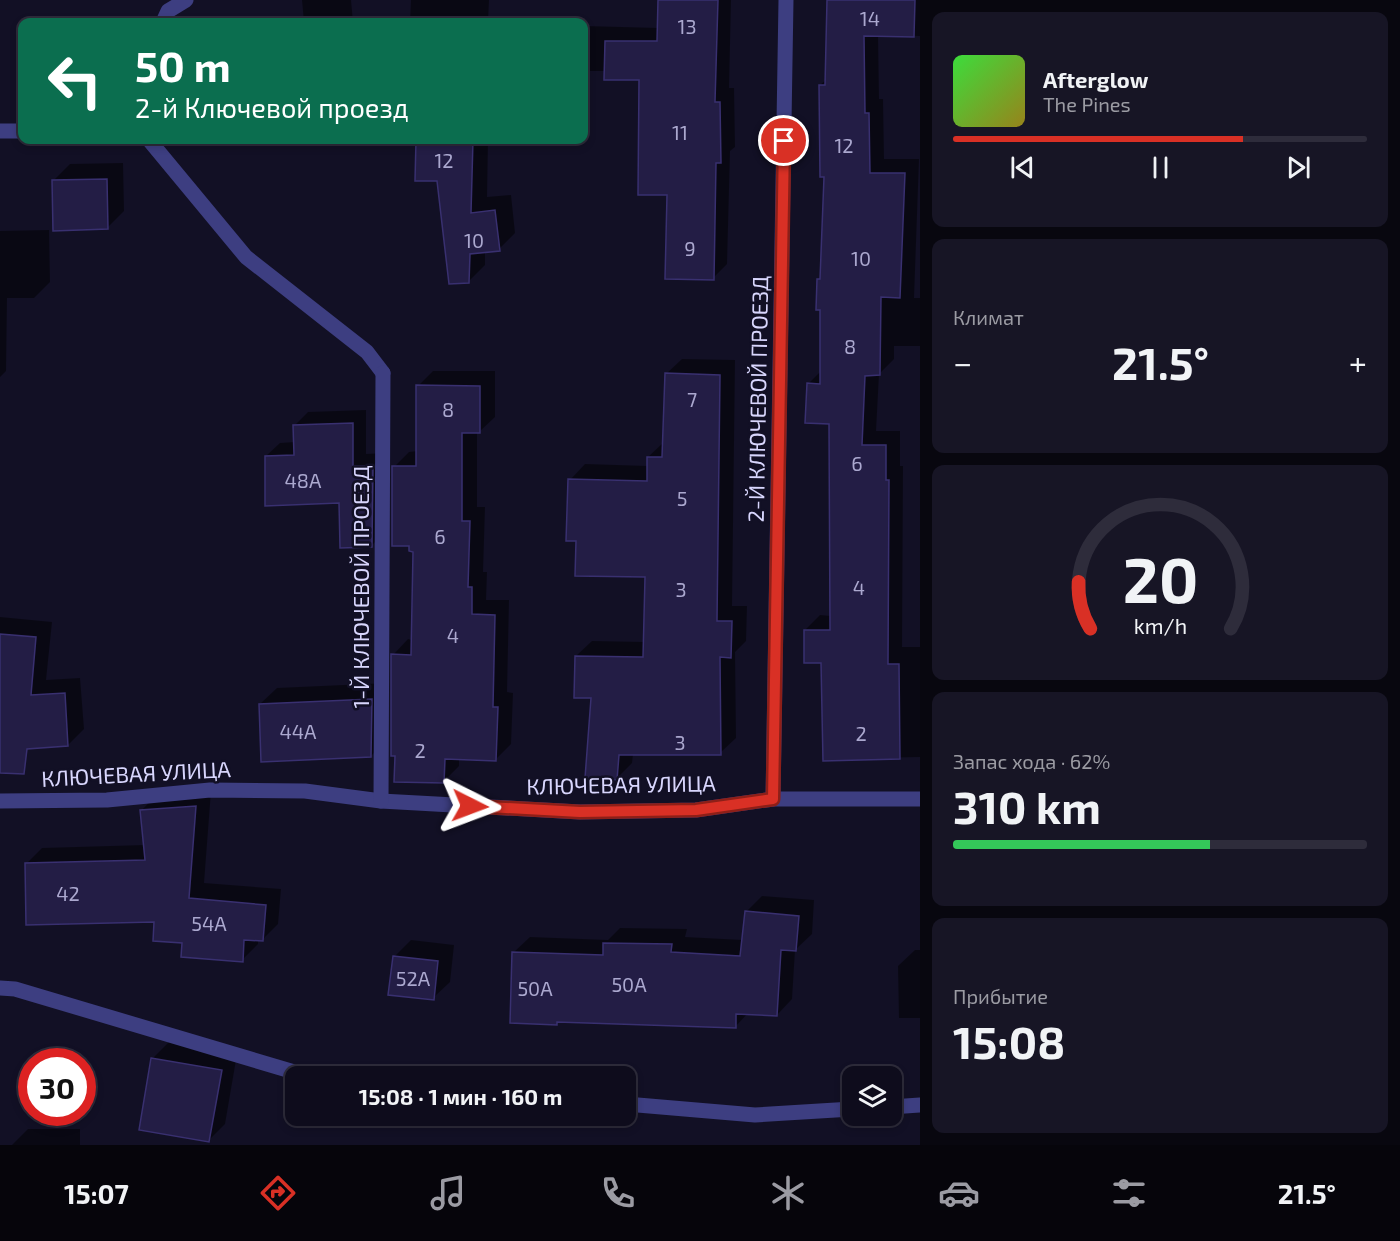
<!DOCTYPE html>
<html lang="ru">
<head>
<meta charset="utf-8">
<style>
	:root { --surface:#0e0c1c; --page:#171525; --text:#f1f3f6; --muted:#9b9ba3; --line:#2e2c3b; --accent:#d93025 }
	body { margin:0; font-family:"Exo 2",sans-serif; background:var(--page); color:var(--text); height:100vh; display:flex; flex-direction:column; font-size:22px; white-space:nowrap }
	* { box-sizing:border-box; margin:0 }
	p { font-size:20px; color:var(--muted) }
	.icon { flex:none; width:33px; height:33px; fill:none; stroke:currentColor; stroke-width:2; stroke-linecap:round; stroke-linejoin:round }
	.map { position:relative; flex:1; overflow:hidden }
	.panel { display:flex; flex-direction:column; gap:12px; padding:12px; background:#08070f; width:480px }
	.panel>* { flex:none }
	.guide { position:absolute; left:18px; top:18px; width:570px; height:126px; border-radius:12px; box-shadow:0 3px 9px #0003,0 0 0 2px var(--line); background:#0b6e4f; color:#fff; overflow:hidden }
	.fabs { position:absolute; left:842px; top:1066px; display:grid; gap:12px }
	.fabs a { display:grid; place-items:center; width:60px; height:60px; border-radius:12px; background:var(--surface); box-shadow:0 3px 9px #0003,0 0 0 2px var(--line); font-size:30px }
	.speed { position:absolute; left:18px; top:1048px; display:flex; gap:12px; font-size:30px; font-weight:700; text-align:center }
	.speed>* { display:grid; place-content:center; width:78px; height:78px; border-radius:50%; background:var(--surface); box-shadow:0 3px 9px #0003,0 0 0 2px var(--line); line-height:1 }
	.speed .limit { border:9px solid #d22; background:#fff; color:#111 }
	.pin { position:absolute; display:grid; place-items:center; width:51px; height:51px; color:#fff; margin:-26px; border:3px solid #fff; border-radius:50%; box-shadow:0 2px 6px #0007 }
	.me { position:absolute; width:66px; margin:-33px; rotate:93deg; stroke-linejoin:round; filter:drop-shadow(0 0 4px #0008) }
	.turn { display:flex; align-items:center; gap:21px; height:126px; padding:0 18px; font-size:27px }
	.turn .icon { width:78px; height:78px; stroke-width:2.5 }
	.turn b { display:block; font-size:42px; line-height:51px }
	.big { font-size:45px; font-weight:700; line-height:1.1 }
	.panel .card { flex:1; display:flex; flex-direction:column; justify-content:center; gap:9px; min-width:0; padding:0 21px; border-radius:12px; background:var(--page) }
	.panel .dial { align-items:center; gap:0 }
	.dial svg { height:156px; overflow:visible; fill:none; stroke:var(--line); stroke-width:7; stroke-linecap:round; text-anchor:middle }
	.dial text { fill:var(--text); stroke:none }
	.song { display:flex; align-items:center; gap:18px }
	.cover { width:72px; height:72px; border-radius:9px; background:linear-gradient(135deg,hsl(120 70% 55%),hsl(50 70% 35%)) }
	.played { height:6px; border-radius:3px; background:linear-gradient(90deg,var(--accent) 70%,var(--line) 70%) }
	.keys { display:flex; justify-content:space-around; direction:ltr }
	.heat { display:flex; justify-content:space-between; align-items:center; font-size:33px; direction:ltr }
	.charge { height:9px; border-radius:4px; background:linear-gradient(90deg,#34c759 62%,var(--line) 0) }
	.trip { position:absolute; left:285px; top:1066px; width:351px; height:60px; border-radius:12px; background:var(--surface); box-shadow:0 3px 9px #0003,0 0 0 2px var(--line); font-weight:700; line-height:60px; text-align:center }
	.menu { display:flex; height:96px; justify-content:space-around; align-items:center; background:#06050b; color:var(--muted) }
	.menu .icon { width:42px; height:42px }
	.menu .active { color:var(--accent) }
	.menu b { font-size:27px; color:var(--text) }
	main { display:flex; flex:1; min-height:0 }
	.map>svg:first-child { display:block }
	.shadow { fill:#0007 }
	.building { fill:#231d45; stroke:#393070; stroke-width:1.5 }
	.lines { fill:none; stroke-linecap:round; stroke-linejoin:round }
	.lane { stroke:#3d3e81; stroke-width:15 }
	.street { stroke:#3d3e81; stroke-width:15 }
	.route-casing { stroke:#8d1f18; stroke-width:15 }
	.route { stroke:#d93025; stroke-width:10 }
	.labels { text-anchor:middle; dominant-baseline:central; stroke-width:5; stroke-linejoin:round; paint-order:stroke }
	.number-label { font-size:20px; fill:#aba8cf }
	.street-label { font-size:22px; fill:#d8d6fd; stroke:#121025 }
</style>
</head>
<body>
<main>
<div class="map">
<svg width="920" height="1145" viewBox="0 0 920 1145">
	<rect width="100%" height="100%" fill="#121025"/>
	<g class="shadow">
		<path d="M302,0H351L353,22H304Z"/>
		<path d="M411,0H489L488,22H410Z"/>
		<path d="M660,0H731L729,88H734L735,147L730,151L727,264L713,278L668,194L640,79L605,71H584V26L659,28Z"/>
		<path d="M828,0H920V36L878,35L879,99H883L884,159H919L914,298H920V346H894V359L879,374L876,431H900V466H903L902,647H920V757L824,759L822,662L805,630L820,615L831,616V423L808,384L821,371V309L819,280L822,276L826,175L820,85L827,79Z"/>
		<path d="M417,140H488L487,197L511,195L515,233L499,249L485,251V265L468,282L438,179H417Z"/>
		<path d="M123,163L124,211L107,228L53,181L70,164Z"/>
		<path d="M49,230L50,282L34,298H7L6,371L0,377V231Z"/>
		<path d="M682,359L735,360L732,606H747L746,641L735,652L736,738L720,753L633,754L632,763L617,778L592,697L576,656L592,641L645,642L646,576L577,540L570,480L585,464L648,466V457L664,442L666,374Z"/>
		<path d="M433,371H495V417L479,432H477V507H485L483,572H487L486,600H509L507,692L513,693L511,744L496,759L459,758V766L444,781L393,655L408,639L412,640L415,550L394,467L409,452L418,451V386Z"/>
		<path d="M366,410V454L386,453L385,532L372,545L341,502L266,456L280,443L295,442V425L308,412Z"/>
		<path d="M0,617L52,622L46,680L80,678L84,729L68,745L0,750Z"/>
		<path d="M388,683L387,739L371,756L260,704L277,688Z"/>
		<path d="M211,791L204,883L281,889L278,924L262,940H258V944L242,960L183,941L156,921L27,863L42,848L145,845L142,810L157,794Z"/>
		<path d="M762,896L814,900L812,934L795,950L792,999L777,1015L748,1013L736,1026L559,1020L556,1023L514,952L530,937L608,940L620,928L687,929L685,937L743,940L746,912Z"/>
		<path d="M411,940L454,945L450,982L433,998L394,957Z"/>
		<path d="M915,950H920V1018H899L898,966Z"/>
		<path d="M169,1042L237,1054L225,1124L209,1140L152,1059Z"/>
		<path d="M28,1129H80V1145H12Z"/>
	</g>
	<g class="building">
		<path d="M658,0H718L715,102H720L721,163H716L714,280L665,279L667,195H638L639,80H604L605,41H657Z"/>
		<path d="M827,0H915L914,37L864,36L865,113H869L870,173H905L900,298L881,297L880,375L865,376L862,445H886V480H889L888,664H899L900,759L823,761L821,663H804V630H830L829,424L805,423L807,383L820,384V310H816L817,279H820L824,177H820L819,85H825Z"/>
		<path d="M416,140H473L471,213L495,210L500,251L470,254L469,283L449,284L437,181H415Z"/>
		<path d="M107,179L108,229L53,231L52,180Z"/>
		<path d="M665,373L720,375L717,621H732L731,658L720,657L721,755H619L617,780L585,778L591,698H574L575,656L643,657L645,577L575,576L576,541H566L568,479L647,481V457H662Z"/>
		<path d="M416,385L480,386V433H462V521H470L468,587H472V614L495,615L493,707H498L496,761L445,759L444,783L394,782L395,756H391V654L411,655L413,552L409,551V546H392V466H416Z"/>
		<path d="M353,423V466H373L372,547L340,548L339,503L265,506V456L294,455L293,425Z"/>
		<path d="M0,634L36,637L31,695L65,693L68,746L27,749L24,774L0,773Z"/>
		<path d="M372,699L371,757L261,762L259,704Z"/>
		<path d="M196,806L189,898L266,905L263,941L244,940L243,962L181,957L182,943L153,941L154,922L26,925L25,863L145,860L140,810Z"/>
		<path d="M745,911L799,916L796,951L781,950L777,1016L736,1014V1028L557,1022V1025L510,1023L512,952L603,955V943L672,944L671,952L740,956Z"/>
		<path d="M393,956L438,961L434,1000L388,995Z"/>
		<path d="M151,1058L222,1070L209,1142L139,1130Z"/>
	</g>
	<g class="lines">
		<g class="lane">
			<path d="M149,140L246,257L367,352L383,373"/>
			<path d="M0,988L15,989L311,1077"/>
			<path d="M626,1104L755,1115L852,1109"/>
			<path d="M891,1107L920,1105"/>
		</g>
		<g class="street">
			<path d="M163,22L168,11L186,0"/>
			<path d="M0,131H22"/>
			<path d="M773,799L786,0"/>
			<path d="M0,801L107,800L210,790L305,791L381,801L580,812L696,810L773,799H920"/>
			<path d="M381,801L383,373"/>
		</g>
	</g>
	<g class="lines">
		<defs>
			<path id="route" d="M470,806L580,812L696,810L773,799L784,141"/>
		</defs>
		<use href="#route" class="route-casing"/>
		<use href="#route" class="route"/>
	</g>
	<g class="labels">
		<g class="number-label">
			<text x="870" y="18">14</text>
			<text x="687" y="26">13</text>
			<text x="680" y="132">11</text>
			<text x="844" y="145">12</text>
			<text x="444" y="160">12</text>
			<text x="474" y="240">10</text>
			<text x="690" y="248">9</text>
			<text x="861" y="258">10</text>
			<text x="850" y="346">8</text>
			<text x="692" y="399">7</text>
			<text x="448" y="409">8</text>
			<text x="857" y="463">6</text>
			<text x="303" y="480">48А</text>
			<text x="682" y="498">5</text>
			<text x="440" y="536">6</text>
			<text x="859" y="587">4</text>
			<text x="681" y="589">3</text>
			<text x="453" y="635">4</text>
			<text x="298" y="731">44А</text>
			<text x="861" y="733">2</text>
			<text x="680" y="742">3</text>
			<text x="420" y="750">2</text>
			<text x="68" y="893">42</text>
			<text x="209" y="923">54А</text>
			<text x="413" y="978">52А</text>
			<text x="629" y="984">50А</text>
			<text x="535" y="988">50А</text>
		</g>
		<g class="street-label">
			<text transform="translate(757 399) rotate(-89)">2-Й КЛЮЧЕВОЙ ПРОЕЗД</text>
			<text transform="translate(360 587) rotate(-90)">1-Й КЛЮЧЕВОЙ ПРОЕЗД</text>
			<text transform="translate(136 773) rotate(-3)">КЛЮЧЕВАЯ УЛИЦА</text>
			<text transform="translate(621 784) rotate(-1)">КЛЮЧЕВАЯ УЛИЦА</text>
		</g>
	</g>
</svg>
<div class="fabs">
<a><svg class="icon" aria-label="layers" viewBox="0 0 24 24"><path d="M12 4l9 5-9 5-9-5zM3 14l9 5 9-5"/></svg></a>
</div>
<div class="speed"><div class="limit">30</div></div>
<div class="pin" style="left:784px;top:141px;background:#d93025"><svg class="icon" aria-label="arrive" viewBox="0 0 24 24"><path d="M6 21V4h12l-3 4 3 4H6"/></svg></div>
<svg class="me" style="left:470px;top:806px" viewBox="-20 -20 40 40"><path d="M0-17L14 15 0 8-14 15z" fill="#d93025" stroke="#fff" stroke-width="4"/></svg>
<div class="trip">15:08 · 1 мин · 160 m</div>
<div class="guide">
<div class="turn"><svg class="icon" aria-label="left" viewBox="0 0 24 24"><path d="M17 20v-9H6M10 6l-5 5 5 5"/></svg><div><b>50 m</b>2-й Ключевой проезд</div></div>
</div>
</div>
<section class="panel">
<div class="card">
<div class="song"><i class="cover"></i><div><b>Afterglow</b><p>The Pines</p></div></div>
<div class="played"></div>
<div class="keys"><svg class="icon" aria-label="previous" viewBox="0 0 24 24"><path d="M18 5L8 12l10 7zM5 5v14"/></svg><svg class="icon" aria-label="pause" viewBox="0 0 24 24"><path d="M8 5v14M16 5v14"/></svg><svg class="icon" aria-label="next" viewBox="0 0 24 24"><path d="M6 5l10 7-10 7zM19 5v14"/></svg></div>
</div>
<div class="card"><p>Климат</p>
<div class="heat"><a>−</a><b class="big">21.5°</b><a>+</a></div>
</div>
<div class="card dial"><svg viewBox="0 0 100 80">
<path d="M14 69A42 42 0 1 1 86 69"/>
<path d="M14 69A42 42 0 0 1 8 45" stroke="#d93025"/>
<text x="50" y="56" font-size="32" font-weight="700">20</text>
<text x="50" y="72" font-size="11">km/h</text>
</svg></div>
<div class="card"><p>Запас хода · 62%</p><b class="big">310 km</b><div class="charge"></div></div>
<div class="card"><p>Прибытие</p><b class="big">15:08</b></div>
</section>
</main>
<nav class="menu">
<b>15:07</b>
<svg class="icon active" aria-label="directions" viewBox="0 0 24 24"><path d="M12 3l9 9-9 9-9-9zM9 14v-3h6M13 9l2 2-2 2"/></svg>
<svg class="icon" aria-label="music" viewBox="0 0 24 24"><path d="M9 18V5l10-2v13"/><circle cx="6" cy="18" r="3"/><circle cx="16" cy="16" r="3"/></svg>
<svg class="icon" aria-label="phone" viewBox="0 0 24 24"><path d="M5 4h4l2 5-3 2q2 4 5 5l2-3 5 2v4C11 20 4 13 5 4z"/></svg>
<svg class="icon" aria-label="climate" viewBox="0 0 24 24"><path d="M12 3v18M4 7l16 10M4 17L20 7"/></svg>
<svg class="icon" aria-label="car" viewBox="0 0 24 24"><path d="M5 17H2v-5l4-1 3-4h7l3 4 3 1v5h-3M9 17h6M6 11h13"/><circle cx="7" cy="17" r="2"/><circle cx="17" cy="17" r="2"/></svg>
<svg class="icon" aria-label="filters" viewBox="0 0 24 24"><path d="M4 7h16M4 17h16"/><circle cx="9" cy="7" r="2"/><circle cx="15" cy="17" r="2"/></svg>
<b>21.5°</b>
</nav>
</body>
</html>
